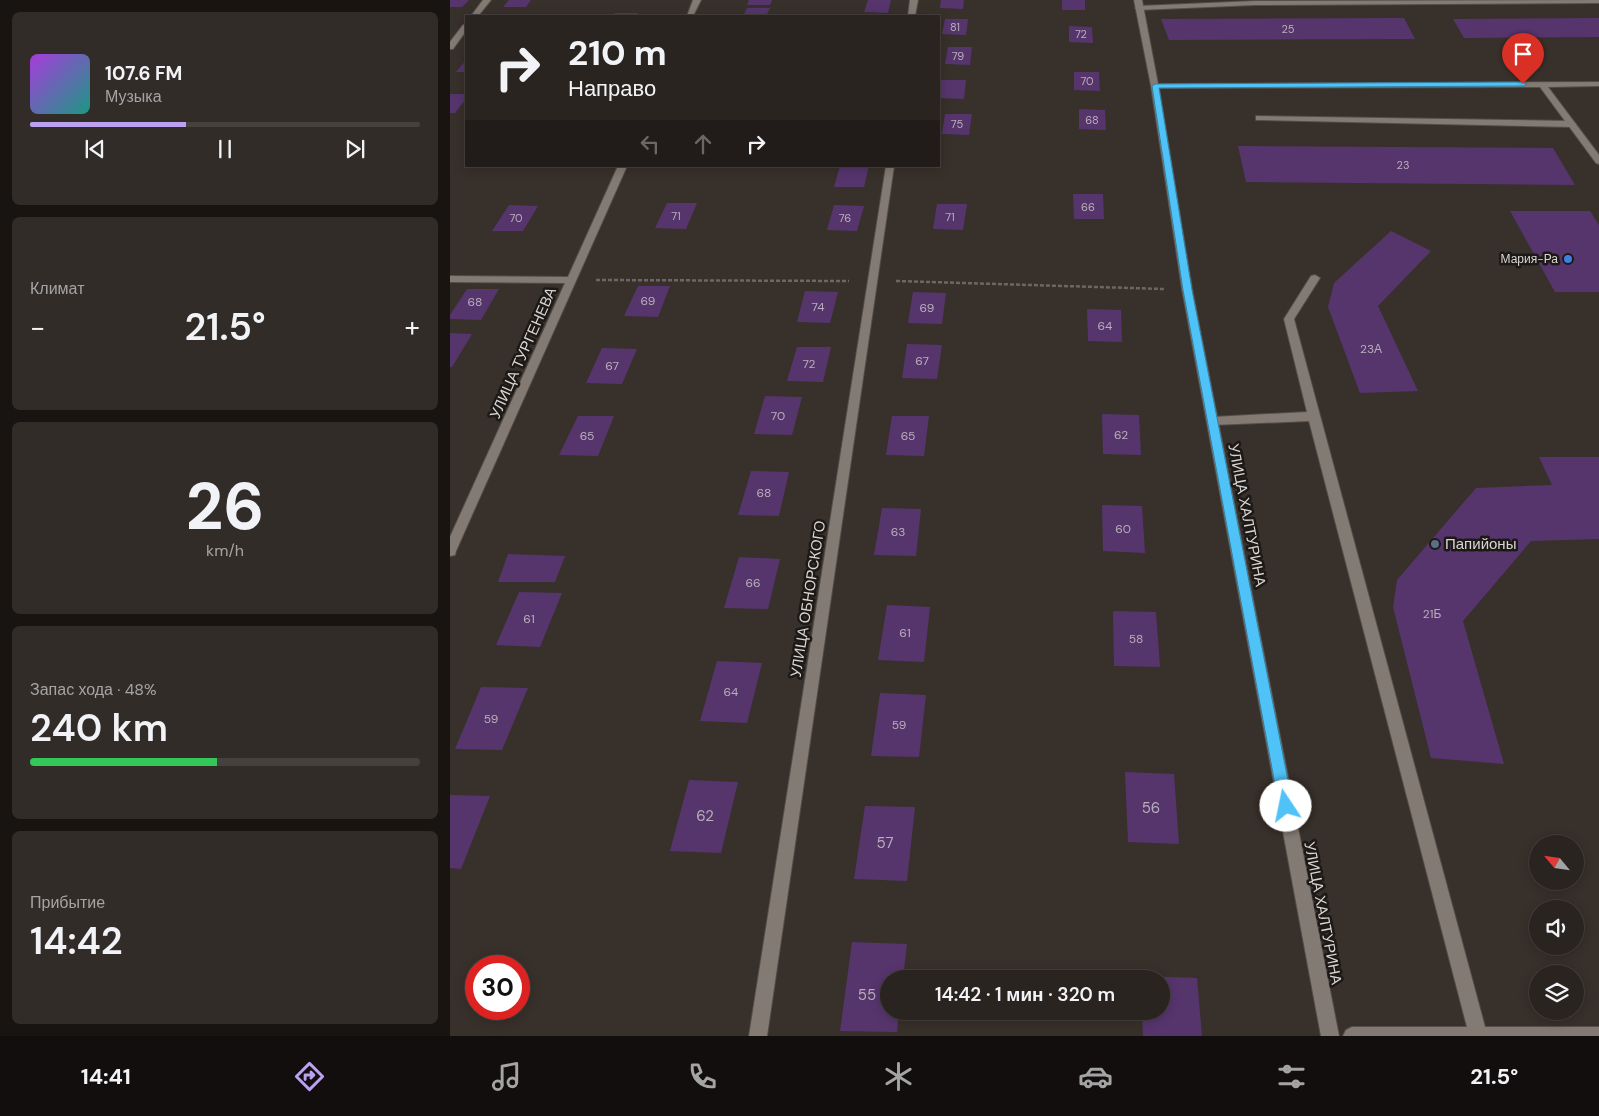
<!DOCTYPE html>
<html lang="ru">
<head>
<meta charset="utf-8">
<style>
	:root { --surface:#2a2420; --page:#322c29; --text:#f1f3f6; --muted:#a5a4a5; --line:#46413e; --accent:#bca0f2 }
	body { margin:0; font-family:"DM Sans",sans-serif; background:var(--page); color:var(--text); height:100vh; display:flex; flex-direction:column; font-size:19px; white-space:nowrap }
	* { box-sizing:border-box; margin:0 }
	p { font-size:16px; color:var(--muted) }
	.icon { flex:none; width:28px; height:28px; fill:none; stroke:currentColor; stroke-width:2; stroke-linecap:round; stroke-linejoin:round }
	.map { position:relative; flex:1; overflow:hidden }
	.details { display:flex; flex-direction:column; gap:12px; padding:12px; background:#171412; width:450px }
	.details>* { flex:none }
	.hud { position:absolute; left:15px; top:15px; width:475px; height:152px; border-radius:0px; box-shadow:0 2px 12px #0003,0 0 0 1px var(--line); background:#2a2420; color:var(--text); overflow:hidden }
	.needle { width:32px; rotate:299deg }
	.buttons { position:absolute; left:1079px; top:835px; display:grid; gap:10px }
	.buttons a { display:grid; place-items:center; width:55px; height:55px; border-radius:50%; background:var(--surface); box-shadow:0 2px 12px #0003,0 0 0 1px var(--line); font-size:25px }
	.speed { position:absolute; left:15px; top:955px; display:flex; gap:10px; font-size:25px; font-weight:700; text-align:center }
	.speed>* { display:grid; place-content:center; width:65px; height:65px; border-radius:50%; background:var(--surface); box-shadow:0 2px 12px #0003,0 0 0 1px var(--line); line-height:1 }
	.speed .limit { border:8px solid #d22; background:#fff; color:#111 }
	.pin { position:absolute; display:grid; place-items:center; width:42px; height:42px; color:#fff; margin:-51px -21px; border-radius:50% 50% 50% 0; rotate:-45deg; box-shadow:0 0 5px #0007 }
	.pin .icon { rotate:45deg }
	.me { position:absolute; width:55px; margin:-28px; rotate:349deg; stroke-linejoin:round; filter:drop-shadow(0 0 4px #0008) }
	.turn { display:flex; align-items:center; gap:18px; height:105px; padding:0 20px; font-size:22px }
	.turn .icon { width:65px; height:65px; stroke-width:2.5 }
	.turn b { display:block; font-size:35px; line-height:42px }
	.lanes { display:flex; align-items:center; height:48px; padding:0 20px; background:#0003; justify-content:center; gap:25px; direction:ltr }
	.lanes .off { opacity:.35 }
	.big { font-size:38px; font-weight:600; line-height:1.1 }
	.details .widget { flex:1; display:flex; flex-direction:column; justify-content:center; gap:8px; min-width:0; padding:0 18px; border-radius:8px; background:var(--page) }
	.details .dial { align-items:center; gap:0 }
	.dial b { font-size:65px; line-height:1 }
	.song { display:flex; align-items:center; gap:15px }
	.cover { width:60px; height:60px; border-radius:8px; background:linear-gradient(135deg,hsl(280 70% 55%),hsl(170 70% 35%)) }
	.played { height:5px; border-radius:2px; background:linear-gradient(90deg,var(--accent) 40%,var(--line) 40%) }
	.keys { display:flex; justify-content:space-around; direction:ltr }
	.heat { display:flex; justify-content:space-between; align-items:center; font-size:28px; direction:ltr }
	.charge { height:8px; border-radius:4px; background:linear-gradient(90deg,#34c759 48%,var(--line) 0) }
	.trip { position:absolute; left:430px; top:970px; width:290px; height:50px; border-radius:25px; background:var(--surface); box-shadow:0 2px 12px #0003,0 0 0 1px var(--line); font-weight:600; line-height:50px; text-align:center }
	.tabs { display:flex; height:80px; justify-content:space-around; align-items:center; background:#110e0d; color:var(--muted) }
	.tabs .icon { width:35px; height:35px }
	.tabs .active { color:var(--accent) }
	.tabs b { font-size:22px; color:var(--text) }
	main { display:flex; flex:1; min-height:0 }
	.map>svg:first-child { display:block }
	.building { fill:#56356d }
	.lines { fill:none; stroke-linecap:round; stroke-linejoin:round }
	.lane-casing { stroke:#544d49; stroke-width:2 }
	.street-casing { stroke:#544d49; stroke-width:2 }
	.path { stroke:#6d6661; stroke-width:2.5; stroke-dasharray:4 2; stroke-linecap:butt }
	.lane { fill:#847a74; fill-rule:evenodd }
	.street { fill:#847a74; fill-rule:evenodd }
	.route { fill:#4fc3f7; stroke:#337fa1 }
	.shop-dot { fill:#3f7fe0; stroke:#1c1916; stroke-width:2 }
	.service-dot { fill:#5c6f8a; stroke:#1c1916; stroke-width:2 }
	.labels { text-anchor:middle; dominant-baseline:central; stroke-width:5; stroke-linejoin:round; paint-order:stroke }
	.far-number-label { font-size:11px; fill:#baaeba }
	.far-poi-label { font-size:12px; fill:#dbd6d3; stroke:#1c1916; text-anchor:end }
	.number-label { font-size:12px; fill:#baaeba }
	.street-label { font-size:15px; fill:#dbd6d3; stroke:#1c1916 }
	.poi-label { font-size:15px; fill:#dbd6d3; stroke:#1c1916; text-anchor:start }
	.near-number-label { font-size:15px; fill:#baaeba }
</style>
</head>
<body>
<main>
<section class="details">
<div class="widget">
<div class="song"><i class="cover"></i><div><b>107.6 FM</b><p>Музыка</p></div></div>
<div class="played"></div>
<div class="keys"><svg class="icon" aria-label="previous" viewBox="0 0 24 24"><path d="M18 5L8 12l10 7zM5 5v14"/></svg><svg class="icon" aria-label="pause" viewBox="0 0 24 24"><path d="M8 5v14M16 5v14"/></svg><svg class="icon" aria-label="next" viewBox="0 0 24 24"><path d="M6 5l10 7-10 7zM19 5v14"/></svg></div>
</div>
<div class="widget"><p>Климат</p>
<div class="heat"><a>−</a><b class="big">21.5°</b><a>+</a></div>
</div>
<div class="widget dial"><b>26</b><p>km/h</p></div>
<div class="widget"><p>Запас хода · 48%</p><b class="big">240 km</b><div class="charge"></div></div>
<div class="widget"><p>Прибытие</p><b class="big">14:42</b></div>
</section>
<div class="map">
<svg width="1149" height="1036" viewBox="0 0 1149 1036">
	<rect width="100%" height="100%" fill="#38302a"/>
	<g class="building">
		<path d="M0,0H19L12,7H0Z"/>
		<path d="M59,0H81L76,7H53Z"/>
		<path d="M299,0H322L320,5H297Z"/>
		<path d="M418,0H441L438,13L414,12Z"/>
		<path d="M491,0H514L513,9L490,8Z"/>
		<rect x="612" y="0" width="23" height="10"/>
		<path d="M297,8H320L316,16H293Z"/>
		<path d="M165,13H188L186,16H163Z"/>
		<path d="M954,18L965,39L719,40L711,19Z"/>
		<path d="M1149,18V37L1014,38L1003,19Z"/>
		<path d="M495,19H518L516,35L492,34Z"/>
		<path d="M619,26L642,27L643,43L619,42Z"/>
		<path d="M498,47H522L520,65L495,64Z"/>
		<path d="M16,60V72H6Z"/>
		<path d="M624,72H649L650,91L624,90Z"/>
		<path d="M491,80H516L514,99L489,98Z"/>
		<path d="M0,94H16V99L5,113H0Z"/>
		<path d="M629,109L655,110L656,130L629,129Z"/>
		<path d="M495,114H522L519,135L492,134Z"/>
		<path d="M788,146L1103,148L1125,185L796,182Z"/>
		<path d="M390,166H419L414,187H384Z"/>
		<path d="M623,194H653L654,219H624Z"/>
		<path d="M217,203H247L236,229L205,228Z"/>
		<path d="M487,204H517L513,230L483,229Z"/>
		<path d="M59,205L88,206L73,231H42Z"/>
		<path d="M384,205L414,206L407,231L377,230Z"/>
		<path d="M1060,211H1140L1149,225V292H1105Z"/>
		<path d="M941,231L981,251L928,306L968,391L910,393L878,307L884,283Z"/>
		<path d="M188,286H220L208,317L174,316Z"/>
		<path d="M17,289H49L31,320L0,319V315Z"/>
		<path d="M355,291L388,292L380,323L347,322Z"/>
		<path d="M463,292L496,293L492,324L458,323Z"/>
		<path d="M637,309L671,310L672,342L638,341Z"/>
		<path d="M0,333L22,334L2,367H0Z"/>
		<path d="M457,344L492,345L487,379L452,378Z"/>
		<path d="M347,347H381L373,382L337,381Z"/>
		<path d="M152,348L187,349L172,384L136,383Z"/>
		<path d="M315,396L352,397L342,435L304,434Z"/>
		<path d="M652,414L689,415L691,455L653,454Z"/>
		<path d="M128,416H164L148,456L109,455Z"/>
		<path d="M442,416H479L474,456L436,455Z"/>
		<path d="M1089,457H1149V539L1081,541L1013,621L1054,764L981,758L943,607L947,580L1026,488L1102,485Z"/>
		<path d="M301,471L339,472L329,516L288,515Z"/>
		<path d="M652,505L692,506L695,553L653,551Z"/>
		<path d="M432,508L471,509L466,556L424,555Z"/>
		<path d="M58,554L115,556L105,582H48Z"/>
		<path d="M289,557L330,559L318,609L274,608Z"/>
		<path d="M69,592L112,593L90,647L46,645Z"/>
		<path d="M437,605L480,607L474,662L428,660Z"/>
		<path d="M663,611L706,612L710,667L664,666Z"/>
		<path d="M267,661L312,663L297,723L250,721Z"/>
		<path d="M31,687L78,688L52,750L5,749Z"/>
		<path d="M430,693L476,695L469,757L421,756Z"/>
		<path d="M675,772L724,774L729,844L678,842Z"/>
		<path d="M239,780L288,782L271,853L220,851Z"/>
		<path d="M0,795L40,796L11,869L0,868Z"/>
		<path d="M415,806L465,807L457,881L404,879Z"/>
		<path d="M402,942L457,944L453,979H439V1011H449L447,1032L390,1031Z"/>
		<path d="M691,976L747,978L752,1036H693L692,1011H711V979H691Z"/>
	</g>
	<g class="lines">
		<defs>
			<g id="lane">
				<path d="M1149,0V3L805,5L689,10L685,8L689,6L805,1Z"/>
				<path d="M806,116L1122,121L1126,124L1122,127L809,120H806Z"/>
				<path d="M865,275L870,278L844,319L1035,1027H1149V1036H893L896,1030L902,1027H1017L859,421L763,425L757,421L763,417L857,412L834,319L861,276Z"/>
			</g>
			<g id="street">
				<path d="M33,0H41L28,16H21Z"/>
				<path d="M243,0H251L243,16H237Z"/>
				<path d="M460,0H468L465,16H458Z"/>
				<path d="M684,0H692L708,84L1149,82V86L1098,87L1149,155V164L1146,163L1090,87L709,88L742,289L889,1036H871L732,289L701,86Z"/>
				<path d="M13,25H16V31L3,49H0V42Z"/>
				<path d="M168,166H177L6,551L5,555L0,556V537L115,283L0,282V276L118,277Z"/>
				<path d="M436,166H444L317,1036H299Z"/>
			</g>
		</defs>
		<use href="#lane" class="lane-casing"/>
		<use href="#street" class="street-casing"/>
		<g class="path">
			<path d="M146,280L399,281"/>
			<path d="M446,281L714,289"/>
		</g>
		<use href="#lane" class="lane"/>
		<use href="#street" class="street"/>
	</g>
	<path class="route" d="M1073,82L1076,84L1075,86L709,88L742,290L843,806L841,810L836,813L831,810L829,806L733,290L702,86L705,84Z"/>
	<circle class="shop-dot" cx="1118" cy="259" r="5"/>
	<circle class="service-dot" cx="985" cy="544" r="5"/>
	<g class="labels">
		<g class="far-number-label">
			<text x="505" y="27">81</text>
			<text x="838" y="29">25</text>
			<text x="631" y="34">72</text>
			<text x="508" y="56">79</text>
			<text x="637" y="81">70</text>
			<text x="642" y="120">68</text>
			<text x="507" y="124">75</text>
			<text x="953" y="165">23</text>
			<text x="638" y="207">66</text>
			<text x="226" y="216">71</text>
			<text x="500" y="217">71</text>
			<text x="66" y="218">70</text>
			<text x="395" y="218">76</text>
		</g>
		<g class="far-poi-label">
			<text x="1108" y="259">Мария-Ра</text>
		</g>
		<g class="number-label">
			<text x="198" y="301">69</text>
			<text x="25" y="302">68</text>
			<text x="368" y="307">74</text>
			<text x="477" y="308">69</text>
			<text x="655" y="326">64</text>
			<text x="921" y="349">23А</text>
			<text x="472" y="361">67</text>
			<text x="359" y="364">72</text>
			<text x="162" y="366">67</text>
			<text x="328" y="416">70</text>
			<text x="671" y="435">62</text>
			<text x="137" y="436">65</text>
			<text x="458" y="436">65</text>
			<text x="314" y="493">68</text>
			<text x="673" y="529">60</text>
			<text x="448" y="532">63</text>
			<text x="303" y="583">66</text>
			<text x="982" y="614">21Б</text>
			<text x="79" y="619">61</text>
			<text x="455" y="633">61</text>
			<text x="686" y="639">58</text>
			<text x="281" y="692">64</text>
			<text x="41" y="719">59</text>
			<text x="449" y="725">59</text>
		</g>
		<g class="street-label">
			<text transform="translate(73 353) rotate(-66)">УЛИЦА ТУРГЕНЕВА</text>
			<text transform="translate(797 515) rotate(79)">УЛИЦА ХАЛТУРИНА</text>
			<text transform="translate(358 599) rotate(-81)">УЛИЦА ОБНОРСКОГО</text>
			<text transform="translate(873 913) rotate(79)">УЛИЦА ХАЛТУРИНА</text>
		</g>
		<g class="poi-label">
			<text x="995" y="544">Папийоны</text>
		</g>
		<g class="near-number-label">
			<text x="701" y="808">56</text>
			<text x="255" y="816">62</text>
			<text x="435" y="843">57</text>
			<text x="417" y="995">55</text>
		</g>
	</g>
</svg>
<div class="buttons">
<a><svg class="needle" viewBox="-14 -14 28 28"><path d="M0-13l5 13h-10z" fill="#e53935"/><path d="M0 13l5-13h-10z" fill="#a5a4a5"/></svg></a>
<a><svg class="icon" aria-label="sound" viewBox="0 0 24 24"><path d="M4 9h4l5-4v14l-5-4H4zM17 9q2 3 0 6"/></svg></a>
<a><svg class="icon" aria-label="layers" viewBox="0 0 24 24"><path d="M12 4l9 5-9 5-9-5zM3 14l9 5 9-5"/></svg></a>
</div>
<div class="speed"><div class="limit">30</div></div>
<div class="pin" style="left:1073px;top:84px;background:#d93025"><svg class="icon" aria-label="arrive" viewBox="0 0 24 24"><path d="M6 21V4h12l-3 4 3 4H6"/></svg></div>
<svg class="me" style="left:836px;top:806px" viewBox="-20 -20 40 40"><circle r="19" fill="#fff"/><path d="M0-13L10 11 0 6-10 11z" fill="#4fc3f7"/></svg>
<div class="trip">14:42 · 1 мин · 320 m</div>
<div class="hud">
<div class="turn"><svg class="icon" aria-label="right" viewBox="0 0 24 24"><path d="M7 20v-9h11M14 6l5 5-5 5"/></svg><div><b>210 m</b>Направо</div></div>
<div class="lanes"><svg class="icon off" aria-label="left" viewBox="0 0 24 24"><path d="M17 20v-9H6M10 6l-5 5 5 5"/></svg><svg class="icon off" aria-label="ahead" viewBox="0 0 24 24"><path d="M12 20V5M6 11l6-6 6 6"/></svg><svg class="icon" aria-label="right" viewBox="0 0 24 24"><path d="M7 20v-9h11M14 6l5 5-5 5"/></svg></div>
</div>
</div>
</main>
<nav class="tabs">
<b>14:41</b>
<svg class="icon active" aria-label="directions" viewBox="0 0 24 24"><path d="M12 3l9 9-9 9-9-9zM9 14v-3h6M13 9l2 2-2 2"/></svg>
<svg class="icon" aria-label="music" viewBox="0 0 24 24"><path d="M9 18V5l10-2v13"/><circle cx="6" cy="18" r="3"/><circle cx="16" cy="16" r="3"/></svg>
<svg class="icon" aria-label="phone" viewBox="0 0 24 24"><path d="M5 4h4l2 5-3 2q2 4 5 5l2-3 5 2v4C11 20 4 13 5 4z"/></svg>
<svg class="icon" aria-label="climate" viewBox="0 0 24 24"><path d="M12 3v18M4 7l16 10M4 17L20 7"/></svg>
<svg class="icon" aria-label="car" viewBox="0 0 24 24"><path d="M5 17H2v-5l4-1 3-4h7l3 4 3 1v5h-3M9 17h6M6 11h13"/><circle cx="7" cy="17" r="2"/><circle cx="17" cy="17" r="2"/></svg>
<svg class="icon" aria-label="filters" viewBox="0 0 24 24"><path d="M4 7h16M4 17h16"/><circle cx="9" cy="7" r="2"/><circle cx="15" cy="17" r="2"/></svg>
<b>21.5°</b>
</nav>
</body>
</html>
